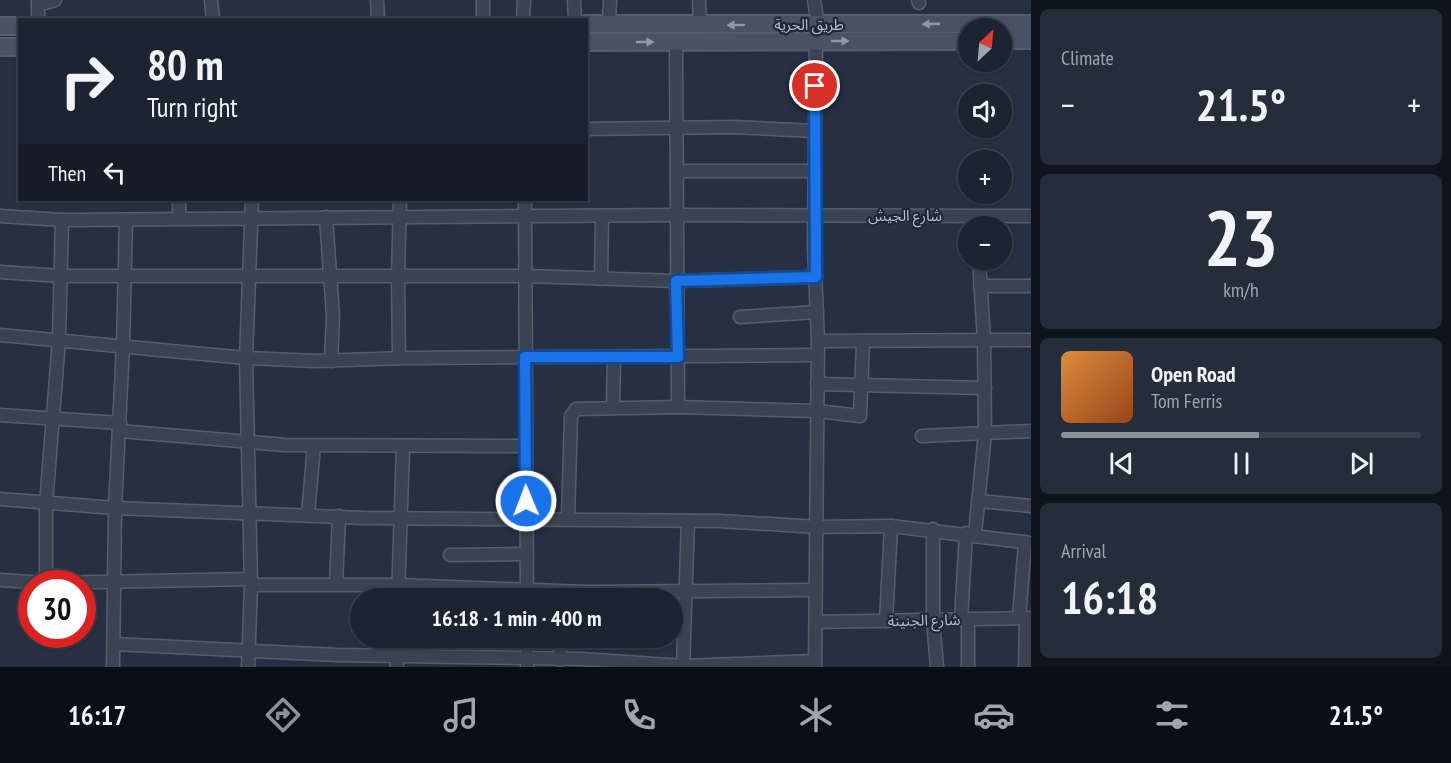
<!DOCTYPE html>
<html lang="en">
<head>
<meta charset="utf-8">
<style>
	:root { --surface:#1c2432; --page:#252c3a; --text:#f1f3f6; --muted:#a0a4ac; --line:#3a414d; --accent:#8c9099 }
	body { margin:0; font-family:"PT Sans Narrow","Noto Sans Arabic",sans-serif; background:var(--page); color:var(--text); height:100vh; display:flex; flex-direction:column; font-size:22px; white-space:nowrap }
	* { box-sizing:border-box; margin:0 }
	p { font-size:20px; color:var(--muted) }
	.icon { flex:none; width:33px; height:33px; fill:none; stroke:currentColor; stroke-width:2; stroke-linecap:round; stroke-linejoin:round }
	.map { position:relative; flex:1; overflow:hidden }
	.details { display:flex; flex-direction:column; gap:9px; padding:9px; background:#0f141c; width:420px }
	.details>* { flex:none }
	.banner { position:absolute; left:18px; top:18px; width:570px; height:183px; border-radius:0px; box-shadow:0 2px 4px #0004,0 0 0 2px var(--line); background:#1c2432; color:var(--text); overflow:hidden }
	.needle { width:39px; rotate:26deg }
	.buttons { position:absolute; left:958px; top:18px; display:grid; gap:12px }
	.buttons a { display:grid; place-items:center; width:54px; height:54px; border-radius:50%; background:var(--surface); box-shadow:0 2px 4px #0004,0 0 0 2px var(--line); font-size:30px }
	.speed { position:absolute; left:18px; top:570px; display:flex; gap:12px; font-size:30px; font-weight:700; text-align:center }
	.speed>* { display:grid; place-content:center; width:78px; height:78px; border-radius:50%; background:var(--surface); box-shadow:0 2px 4px #0004,0 0 0 2px var(--line); line-height:1 }
	.speed .limit { border:9px solid #d22; background:#fff; color:#111 }
	.pin { position:absolute; display:grid; place-items:center; width:51px; height:51px; color:#fff; margin:-26px; border:3px solid #fff; border-radius:50%; box-shadow:0 2px 6px #0007 }
	.me { position:absolute; width:66px; margin:-33px; rotate:359deg; stroke-linejoin:round; filter:drop-shadow(0 0 4px #0008) }
	.turn { display:flex; align-items:center; gap:21px; height:126px; padding:0 30px; font-size:27px }
	.turn .icon { width:78px; height:78px; stroke-width:2.5 }
	.turn b { display:block; font-size:42px; line-height:51px }
	.then { display:flex; align-items:center; height:57px; padding:0 30px; background:#0003; gap:12px; font-size:22px }
	.big { font-size:45px; font-weight:700; line-height:1.1 }
	.details .tile { flex:1; display:flex; flex-direction:column; justify-content:center; gap:9px; min-width:0; padding:0 21px; border-radius:9px; background:var(--page) }
	.details .dial { align-items:center; gap:0 }
	.dial b { font-size:78px; line-height:1 }
	.song { display:flex; align-items:center; gap:18px }
	.cover { width:72px; height:72px; border-radius:9px; background:linear-gradient(135deg,hsl(30 70% 55%),hsl(20 70% 35%)) }
	.played { height:6px; border-radius:3px; background:linear-gradient(90deg,var(--accent) 55%,var(--line) 55%) }
	.keys { display:flex; justify-content:space-around; direction:ltr }
	.heat { display:flex; justify-content:space-between; align-items:center; font-size:33px; direction:ltr }
	.trip { position:absolute; left:350px; top:588px; width:333px; height:60px; border-radius:30px; background:var(--surface); box-shadow:0 2px 4px #0004,0 0 0 2px var(--line); font-weight:700; line-height:60px; text-align:center }
	.menu { display:flex; height:96px; justify-content:space-around; align-items:center; background:#0b0e14; color:var(--muted) }
	.menu .icon { width:42px; height:42px }
	.menu .current { color:var(--accent) }
	.menu b { font-size:27px; color:var(--text) }
	main { display:flex; flex:1; min-height:0 }
	.map>svg:first-child { display:block }
	.lines { fill:none; stroke-linecap:round; stroke-linejoin:round }
	.street-casing { stroke:#565e6c; stroke-width:15 }
	.secondary-casing { stroke:#565e6c; stroke-width:20 }
	.street { stroke:#3b4352; stroke-width:12 }
	.secondary { stroke:#495165; stroke-width:16 }
	.oneway { fill:#9198a8 }
	.route-casing { stroke:#114b97; stroke-width:15 }
	.route { stroke:#1a73e8; stroke-width:10 }
	.labels { text-anchor:middle; dominant-baseline:central; stroke-width:4.5; stroke-linejoin:round; paint-order:stroke }
	.street-label { font-size:15px; fill:#b8becc; stroke:#1f2837 }
</style>
</head>
<body>
<main>
<div class="map">
<svg width="1031" height="667" viewBox="0 0 1031 667">
	<rect width="100%" height="100%" fill="#263042"/>
	<g class="lines">
		<defs>
			<g id="street">
				<path d="M38,0V20"/>
				<path d="M211,0L213,20"/>
				<path d="M377,0L378,20"/>
				<path d="M574,0L575,20"/>
				<path d="M699,0L700,25"/>
				<path d="M814,0L818,24"/>
				<path d="M918,0L919,3"/>
				<path d="M38,5L55,0"/>
				<path d="M483,20V0"/>
				<path d="M523,20L524,0"/>
				<path d="M609,24L610,0"/>
				<path d="M676,42L678,407"/>
				<path d="M586,129L733,127L815,131"/>
				<path d="M677,171H814"/>
				<path d="M525,200L527,598"/>
				<path d="M0,216L62,220L676,215L1031,216"/>
				<path d="M326,217L333,316L331,361"/>
				<path d="M179,218V200"/>
				<path d="M0,272L61,276H527L676,281L816,277"/>
				<path d="M601,279L602,216"/>
				<path d="M980,286H1031"/>
				<path d="M740,317L817,312"/>
				<path d="M0,335L246,358L315,361L406,358L817,355"/>
				<path d="M818,341L1031,340"/>
				<path d="M399,358L398,276L400,200"/>
				<path d="M817,384L985,388"/>
				<path d="M613,407L614,358"/>
				<path d="M0,415L120,423"/>
				<path d="M119,431L285,445L525,446"/>
				<path d="M922,436L1031,431"/>
				<path d="M0,499L115,508L364,518L720,521L817,527L891,526L1031,543"/>
				<path d="M979,501L1031,506"/>
				<path d="M308,514L314,446"/>
				<path d="M568,519L571,416L576,409L678,407L817,411L860,416L863,342"/>
				<path d="M933,529V620L937,667"/>
				<path d="M975,534L985,433L984,340L979,260"/>
				<path d="M450,555L527,554"/>
				<path d="M0,580L46,583L250,579"/>
				<path d="M46,583V504L59,340L62,220"/>
				<path d="M251,585H398L587,592L815,590"/>
				<path d="M336,585L339,516"/>
				<path d="M398,598L403,447"/>
				<path d="M1019,618L1025,542"/>
				<path d="M961,619L966,533"/>
				<path d="M968,619V667"/>
				<path d="M886,621L891,526"/>
				<path d="M816,622L1031,618"/>
				<path d="M397,638V667"/>
				<path d="M527,638V666"/>
				<path d="M114,644L337,655L582,659L683,666L815,661"/>
				<path d="M560,660V638"/>
				<path d="M113,667L115,508L123,346L126,220"/>
				<path d="M248,667L251,585L246,358L252,200"/>
				<path d="M683,667L688,521"/>
				<path d="M815,667L818,341L814,247L816,41"/>
				<path d="M1025,667L1026,618"/>
			</g>
			<g id="secondary">
				<path d="M586,24H1031"/>
				<path d="M0,26H20"/>
				<path d="M1002,40H1031"/>
				<path d="M586,42L969,41"/>
				<path d="M0,47H20"/>
			</g>
		</defs>
		<use href="#street" class="street-casing"/>
		<use href="#secondary" class="secondary-casing"/>
		<use href="#street" class="street"/>
		<use href="#secondary" class="secondary"/>
	</g>
	<defs><path id="oneway-solid" d="M-6-.8H1V-3.2L6.5 0L1 3.2V.8H-6Z" transform="scale(1.5)"/></defs>
	<g class="oneway">
		<use href="#oneway-solid" transform="translate(931 24) rotate(178)"/>
		<use href="#oneway-solid" transform="translate(736 25) rotate(179)"/>
		<use href="#oneway-solid" transform="translate(840 41)"/>
		<use href="#oneway-solid" transform="translate(645 42)"/>
	</g>
	<g class="lines">
		<defs>
			<path id="route" d="M526,501L525,357H678L676,281L816,277L815,86"/>
		</defs>
		<use href="#route" class="route-casing"/>
		<use href="#route" class="route"/>
	</g>
	<g class="labels">
		<g class="street-label">
			<text x="809" y="24">طريق الحرية</text>
			<text x="905" y="215">شارع الجيش</text>
			<text transform="translate(924 620) rotate(-1)">شارع الجنينة</text>
		</g>
	</g>
</svg>
<div class="buttons">
<a><svg class="needle" viewBox="-14 -14 28 28"><path d="M0-13l5 13h-10z" fill="#e53935"/><path d="M0 13l5-13h-10z" fill="#a0a4ac"/></svg></a>
<a><svg class="icon" aria-label="sound" viewBox="0 0 24 24"><path d="M4 9h4l5-4v14l-5-4H4zM17 9q2 3 0 6"/></svg></a>
<a>+</a>
<a>−</a>
</div>
<div class="speed"><div class="limit">30</div></div>
<div class="pin" style="left:815px;top:86px;background:#d93025"><svg class="icon" aria-label="arrive" viewBox="0 0 24 24"><path d="M6 21V4h12l-3 4 3 4H6"/></svg></div>
<svg class="me" style="left:526px;top:501px" viewBox="-20 -20 40 40"><circle r="17" fill="#1a73e8" stroke="#fff" stroke-width="3"/><path d="M0-11L8 9 0 5-8 9z" fill="#fff"/></svg>
<div class="trip">16:18 · 1 min · 400 m</div>
<div class="banner">
<div class="turn"><svg class="icon" aria-label="right" viewBox="0 0 24 24"><path d="M7 20v-9h11M14 6l5 5-5 5"/></svg><div><b>80 m</b>Turn right</div></div>
<div class="then">Then<svg class="icon" aria-label="left" viewBox="0 0 24 24"><path d="M17 20v-9H6M10 6l-5 5 5 5"/></svg></div>
</div>
</div>
<section class="details">
<div class="tile"><p>Climate</p>
<div class="heat"><a>−</a><b class="big">21.5°</b><a>+</a></div>
</div>
<div class="tile dial"><b>23</b><p>km/h</p></div>
<div class="tile">
<div class="song"><i class="cover"></i><div><b>Open Road</b><p>Tom Ferris</p></div></div>
<div class="played"></div>
<div class="keys"><svg class="icon" aria-label="previous" viewBox="0 0 24 24"><path d="M18 5L8 12l10 7zM5 5v14"/></svg><svg class="icon" aria-label="pause" viewBox="0 0 24 24"><path d="M8 5v14M16 5v14"/></svg><svg class="icon" aria-label="next" viewBox="0 0 24 24"><path d="M6 5l10 7-10 7zM19 5v14"/></svg></div>
</div>
<div class="tile"><p>Arrival</p><b class="big">16:18</b></div>
</section>
</main>
<nav class="menu">
<b>16:17</b>
<svg class="icon current" aria-label="directions" viewBox="0 0 24 24"><path d="M12 3l9 9-9 9-9-9zM9 14v-3h6M13 9l2 2-2 2"/></svg>
<svg class="icon" aria-label="music" viewBox="0 0 24 24"><path d="M9 18V5l10-2v13"/><circle cx="6" cy="18" r="3"/><circle cx="16" cy="16" r="3"/></svg>
<svg class="icon" aria-label="phone" viewBox="0 0 24 24"><path d="M5 4h4l2 5-3 2q2 4 5 5l2-3 5 2v4C11 20 4 13 5 4z"/></svg>
<svg class="icon" aria-label="climate" viewBox="0 0 24 24"><path d="M12 3v18M4 7l16 10M4 17L20 7"/></svg>
<svg class="icon" aria-label="car" viewBox="0 0 24 24"><path d="M5 17H2v-5l4-1 3-4h7l3 4 3 1v5h-3M9 17h6M6 11h13"/><circle cx="7" cy="17" r="2"/><circle cx="17" cy="17" r="2"/></svg>
<svg class="icon" aria-label="filters" viewBox="0 0 24 24"><path d="M4 7h16M4 17h16"/><circle cx="9" cy="7" r="2"/><circle cx="15" cy="17" r="2"/></svg>
<b>21.5°</b>
</nav>
</body>
</html>
